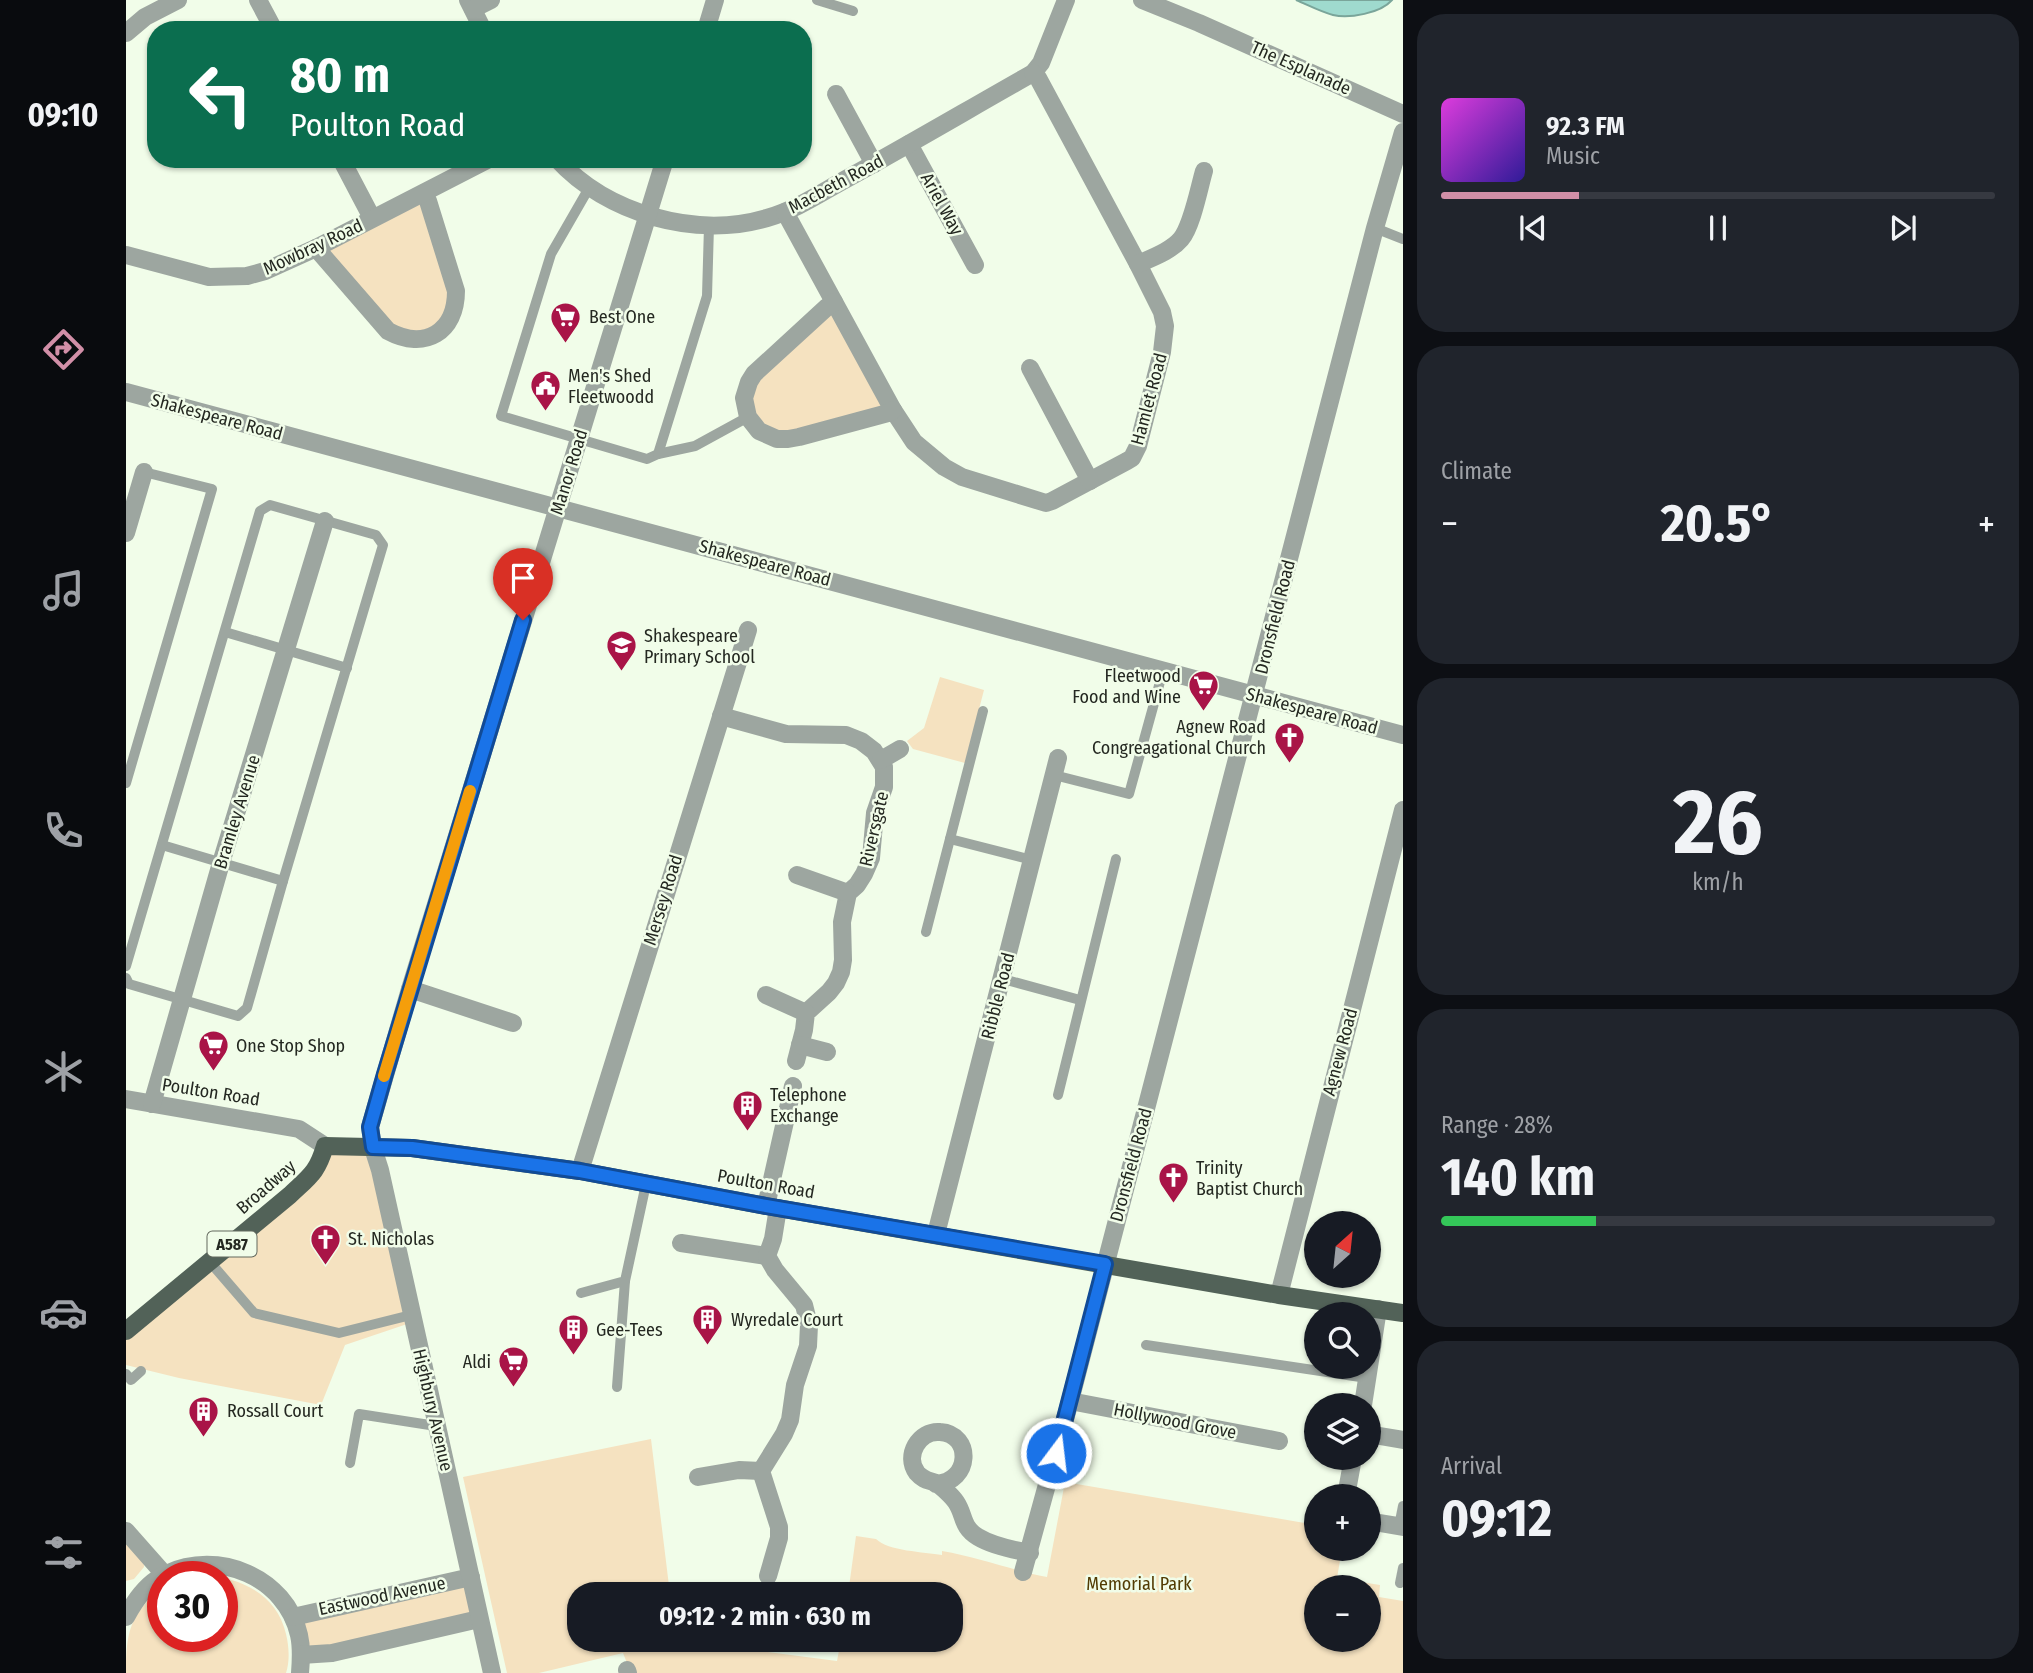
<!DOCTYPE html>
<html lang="en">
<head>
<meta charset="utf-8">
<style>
	:root { --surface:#171b24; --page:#20242c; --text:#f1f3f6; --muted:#9ea1a6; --line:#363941; --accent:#d18fa7 }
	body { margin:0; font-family:"Fira Sans Condensed",sans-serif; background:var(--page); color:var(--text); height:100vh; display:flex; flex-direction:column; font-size:26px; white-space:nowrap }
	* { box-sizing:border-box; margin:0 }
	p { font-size:23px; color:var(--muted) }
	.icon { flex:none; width:38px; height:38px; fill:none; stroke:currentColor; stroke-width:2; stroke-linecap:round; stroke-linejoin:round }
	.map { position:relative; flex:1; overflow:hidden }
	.panel { display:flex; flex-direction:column; gap:14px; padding:14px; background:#0d0f14; width:630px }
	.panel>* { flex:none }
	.top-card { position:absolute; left:21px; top:21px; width:665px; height:147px; border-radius:28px; box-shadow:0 2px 5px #0004; background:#0b6e4f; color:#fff; overflow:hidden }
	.needle { width:46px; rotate:27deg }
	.controls { position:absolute; left:1178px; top:1211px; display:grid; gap:14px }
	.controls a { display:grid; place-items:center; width:77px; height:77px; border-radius:50%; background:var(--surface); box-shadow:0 2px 5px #0004; font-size:35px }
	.speed { position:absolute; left:21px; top:1561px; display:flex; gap:14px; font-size:35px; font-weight:700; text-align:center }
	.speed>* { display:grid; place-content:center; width:91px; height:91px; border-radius:50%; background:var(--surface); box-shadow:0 2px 5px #0004; line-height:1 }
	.speed .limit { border:10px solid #d22; background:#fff; color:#111 }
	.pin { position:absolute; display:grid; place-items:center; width:60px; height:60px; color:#fff; margin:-72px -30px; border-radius:50% 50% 50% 0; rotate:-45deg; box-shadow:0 0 7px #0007 }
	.pin .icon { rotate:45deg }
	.me { position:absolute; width:77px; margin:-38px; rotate:15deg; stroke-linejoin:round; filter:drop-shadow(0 0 5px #0008) }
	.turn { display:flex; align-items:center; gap:24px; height:147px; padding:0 28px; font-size:32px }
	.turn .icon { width:91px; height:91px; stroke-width:2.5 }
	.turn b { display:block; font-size:49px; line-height:60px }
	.big { font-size:52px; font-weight:700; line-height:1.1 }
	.panel .tile { flex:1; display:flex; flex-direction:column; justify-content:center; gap:10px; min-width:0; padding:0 24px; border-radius:28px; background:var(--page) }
	.panel .dial { align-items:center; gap:0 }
	.dial b { font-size:91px; line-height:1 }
	.song { display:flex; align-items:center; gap:21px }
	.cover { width:84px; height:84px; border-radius:10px; background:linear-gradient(135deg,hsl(300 70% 55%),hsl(250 70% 35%)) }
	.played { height:7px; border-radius:4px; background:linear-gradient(90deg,var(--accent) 25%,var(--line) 25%) }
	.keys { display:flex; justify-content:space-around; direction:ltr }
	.heat { display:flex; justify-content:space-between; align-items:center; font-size:38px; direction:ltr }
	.charge { height:10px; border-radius:5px; background:linear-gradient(90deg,#34c759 28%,var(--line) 0) }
	.trip { position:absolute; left:441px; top:1582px; width:396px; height:70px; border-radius:28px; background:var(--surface); box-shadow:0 2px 5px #0004; font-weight:700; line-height:70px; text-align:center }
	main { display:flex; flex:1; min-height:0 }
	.dock { display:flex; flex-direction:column; width:126px; justify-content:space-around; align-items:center; background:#090b0e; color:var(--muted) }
	.dock .icon { width:49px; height:49px }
	.dock .active { color:var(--accent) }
	.dock b { font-size:32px; color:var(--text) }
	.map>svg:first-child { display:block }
	.green { fill:#f5e2c0; fill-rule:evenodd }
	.water { fill:#9fdace; stroke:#7aa59a; stroke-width:2 }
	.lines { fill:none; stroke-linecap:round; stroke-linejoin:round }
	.service { stroke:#9da6a0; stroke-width:10 }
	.minor { stroke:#9da6a0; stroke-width:18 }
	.tertiary { stroke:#9da6a0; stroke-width:18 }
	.primary { stroke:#526258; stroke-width:18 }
	.route-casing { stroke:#114b97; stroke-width:18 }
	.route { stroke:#1a73e8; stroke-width:12 }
	.slow { stroke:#f59e0b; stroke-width:12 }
	.labels { text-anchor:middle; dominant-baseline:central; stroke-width:5; stroke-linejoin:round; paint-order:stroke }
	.shield { fill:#f1fde9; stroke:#62685d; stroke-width:2 }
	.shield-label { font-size:16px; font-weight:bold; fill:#242821 }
	.street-label { font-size:18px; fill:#242821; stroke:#f1fde9 }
	.poi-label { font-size:18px; fill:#242821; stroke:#f1fde9; text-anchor:start }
	.park-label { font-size:18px; fill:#523b03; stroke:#f1fde9 }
</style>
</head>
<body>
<main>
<nav class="dock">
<b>09:10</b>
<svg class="icon active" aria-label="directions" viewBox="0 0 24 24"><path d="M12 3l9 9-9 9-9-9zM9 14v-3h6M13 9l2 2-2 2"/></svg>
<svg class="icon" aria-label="music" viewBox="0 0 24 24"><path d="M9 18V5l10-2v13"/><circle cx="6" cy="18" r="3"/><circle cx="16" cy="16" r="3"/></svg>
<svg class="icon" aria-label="phone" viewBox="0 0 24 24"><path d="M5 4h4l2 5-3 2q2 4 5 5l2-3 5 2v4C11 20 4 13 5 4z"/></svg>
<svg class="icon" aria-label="climate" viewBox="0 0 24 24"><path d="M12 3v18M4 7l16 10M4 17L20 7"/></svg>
<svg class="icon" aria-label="car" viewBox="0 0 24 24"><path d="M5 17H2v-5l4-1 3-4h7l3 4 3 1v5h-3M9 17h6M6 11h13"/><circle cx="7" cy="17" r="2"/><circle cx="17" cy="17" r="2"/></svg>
<svg class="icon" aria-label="filters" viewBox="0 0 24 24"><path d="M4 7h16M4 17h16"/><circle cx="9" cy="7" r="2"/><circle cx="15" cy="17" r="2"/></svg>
</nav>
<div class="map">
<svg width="1277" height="1673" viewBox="0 0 1277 1673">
	<rect width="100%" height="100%" fill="#f1fde9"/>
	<g class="green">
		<path d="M298,193L324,270L322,323L272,337L194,254Z"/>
		<path d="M701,307L767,410L651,439L619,410L618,398Z"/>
		<path d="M814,677L858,690L839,763L787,749L781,741L798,728Z"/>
		<path d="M199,1146L247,1148L287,1322L219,1345L195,1405L53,1378L0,1365V1331L164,1195Z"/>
		<path d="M525,1439L544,1594H453V1640H550L711,1661L715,1640H824V1594H722L730,1536L750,1539C762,1551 798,1552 816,1555V1551C852,1557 885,1570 921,1577L939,1482L1190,1525V1549H1216L1211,1578L1254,1585L1253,1597L1277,1601V1673H505L497,1653L413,1673H381L337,1477ZM1190,1587H1242V1640H1190Z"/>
		<path d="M0,1539L18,1559V1567L8,1579L0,1581Z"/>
		<path d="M76,1575C114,1577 151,1594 160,1634C163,1646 164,1661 160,1673H0C0,1631 4,1614 37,1587V1636H96V1577H64Z"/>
		<path d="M345,1577L353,1619L175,1655L176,1613Z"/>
	</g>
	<path class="water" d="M1170,0H1266C1255,13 1223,19 1207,15C1195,12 1182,5 1170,0Z"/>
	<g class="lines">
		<g class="service">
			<path d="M691,0L727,11"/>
			<path d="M463,188L425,254L375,416L521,459L532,454L581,296L583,226"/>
			<path d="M1249,228L1277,239"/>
			<path d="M532,454L569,446L622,417"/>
			<path d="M99,632L221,668"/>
			<path d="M928,775L1003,794L1037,671"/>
			<path d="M0,783L86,489L18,472"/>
			<path d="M824,839L906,860"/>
			<path d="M36,845L157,881"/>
			<path d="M800,932L857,711"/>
			<path d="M0,966L134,511L144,505L250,535L257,545L157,881L121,1008L112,1016L3,984L0,978"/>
			<path d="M877,979L954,1000"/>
			<path d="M932,1095L990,859"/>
			<path d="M84,1262L128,1313L213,1333L285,1315"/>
			<path d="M455,1293L499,1281L520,1184"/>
			<path d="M1020,1345L1241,1378"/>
			<path d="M0,1374L5,1380L15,1371"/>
			<path d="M491,1387L499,1281"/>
			<path d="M224,1463L233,1414L310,1426"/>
			<path d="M1273,1526L1277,1506"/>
			<path d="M1274,1583L1277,1568"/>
		</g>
		<g class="minor">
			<path d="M132,0L148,30"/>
			<path d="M342,0L357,30"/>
			<path d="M347,9L365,0"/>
			<path d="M580,30L589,0"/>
			<path d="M0,33L19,17L52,0"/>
			<path d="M710,94L748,164"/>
			<path d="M783,144L849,265"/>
			<path d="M215,159L246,218"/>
			<path d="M431,159C481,214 570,239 641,218C670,210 696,192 722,178C784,144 845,108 907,73L915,63L940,0"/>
			<path d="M659,212L767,410L788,442L818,467L836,477L920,503L926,501L1001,461L1006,458L1012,446L1036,352L1039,326L1036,312L1012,264L912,78L907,73"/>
			<path d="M190,248L262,331C299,351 330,332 330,291L302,201L298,193"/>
			<path d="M0,255L83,277L121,276L139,271L190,248L363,159"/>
			<path d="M1012,264C1025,258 1045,251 1055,239C1066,226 1073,188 1078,171"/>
			<path d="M708,302L701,307L628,374L623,382L618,398L622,417L633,431L651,439H662L673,437L762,413L767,410"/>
			<path d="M904,368L964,481"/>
			<path d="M0,392L1277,735"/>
			<path d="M0,533L18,472"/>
			<path d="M595,716L660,734L720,735L735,741L748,751L758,767V787L749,813L745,858L738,874L731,885L722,893L716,922L717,960L715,972L710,983L703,992L680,1013L678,1030L670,1061"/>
			<path d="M755,760L774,749"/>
			<path d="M671,875L722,893"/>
			<path d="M284,989L387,1023"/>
			<path d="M640,995L680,1013"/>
			<path d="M674,1045L701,1052"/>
			<path d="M0,1099L173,1129L199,1146"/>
			<path d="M26,1104L95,863L199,521"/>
			<path d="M454,1171L622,630"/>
			<path d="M640,1206L667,1086"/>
			<path d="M810,1234L932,758"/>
			<path d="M555,1243L641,1256"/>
			<path d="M1153,1295L1277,810"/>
			<path d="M944,1401L1153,1441"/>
			<path d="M1237,1405L1252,1309"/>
			<path d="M1242,1434L1277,1440"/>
			<path d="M572,1477L613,1470L635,1471"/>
			<path d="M810,1484C845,1482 847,1434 814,1432C793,1430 778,1456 791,1473C797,1480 802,1480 810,1483C815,1486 826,1496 830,1502C839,1515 835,1527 852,1537C867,1546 887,1550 904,1553"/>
			<path d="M1220,1496L1227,1458"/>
			<path d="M1242,1521L1277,1527"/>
			<path d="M0,1531L38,1574"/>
			<path d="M897,1572L944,1401L1249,228L1277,132"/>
			<path d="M642,1576L653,1538V1527L635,1471L658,1434L664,1420L669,1385L682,1346L683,1325L678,1305L649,1270L641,1256L647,1239L652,1208"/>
			<path d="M0,1617C9,1600 22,1582 40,1574C92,1549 160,1577 173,1635C176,1648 175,1660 174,1673"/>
			<path d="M167,1617L345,1577"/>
			<path d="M175,1655L206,1653L353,1619"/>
			<path d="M501,1670L502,1673"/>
			<path d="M366,1673L254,1170L247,1148L244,1127L284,989L539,159"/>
		</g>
		<path class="tertiary" d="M1016,0L1073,23L1277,114"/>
		<path class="primary" d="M0,1331L164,1195C184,1176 191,1173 199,1146L286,1148L454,1171L640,1206L1153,1295L1277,1313"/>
	</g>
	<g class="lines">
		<defs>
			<path id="route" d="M397,620L259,1074L244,1127L247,1147L286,1148L454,1171L640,1206L979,1264L930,1453"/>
		</defs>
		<use href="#route" class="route-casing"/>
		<use href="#route" class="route"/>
		<path class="slow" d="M258,1076L344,791"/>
	</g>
	<defs>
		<symbol id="supermarket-pin" viewBox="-11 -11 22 30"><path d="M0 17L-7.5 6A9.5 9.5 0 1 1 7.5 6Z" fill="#a91447" stroke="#f1fde9"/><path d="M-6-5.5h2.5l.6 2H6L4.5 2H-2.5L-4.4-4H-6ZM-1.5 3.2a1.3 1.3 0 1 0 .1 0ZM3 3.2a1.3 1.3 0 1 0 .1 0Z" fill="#fff"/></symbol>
		<symbol id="civic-pin" viewBox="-11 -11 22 30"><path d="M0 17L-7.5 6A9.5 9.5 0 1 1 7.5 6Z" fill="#a91447" stroke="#f1fde9"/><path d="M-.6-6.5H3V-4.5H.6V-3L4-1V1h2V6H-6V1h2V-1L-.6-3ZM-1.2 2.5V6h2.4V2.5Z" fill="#fff"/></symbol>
		<symbol id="school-pin" viewBox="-11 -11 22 30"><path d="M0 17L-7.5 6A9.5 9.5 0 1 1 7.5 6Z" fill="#a91447" stroke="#f1fde9"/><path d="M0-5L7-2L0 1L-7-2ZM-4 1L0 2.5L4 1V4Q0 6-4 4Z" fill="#fff"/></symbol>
		<symbol id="church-pin" viewBox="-11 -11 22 30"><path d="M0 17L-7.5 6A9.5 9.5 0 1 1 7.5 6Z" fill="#a91447" stroke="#f1fde9"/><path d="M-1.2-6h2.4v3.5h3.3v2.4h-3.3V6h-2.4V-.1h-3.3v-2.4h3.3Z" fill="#fff"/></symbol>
		<symbol id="building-pin" viewBox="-11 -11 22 30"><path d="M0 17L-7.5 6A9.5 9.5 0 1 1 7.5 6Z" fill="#a91447" stroke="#f1fde9"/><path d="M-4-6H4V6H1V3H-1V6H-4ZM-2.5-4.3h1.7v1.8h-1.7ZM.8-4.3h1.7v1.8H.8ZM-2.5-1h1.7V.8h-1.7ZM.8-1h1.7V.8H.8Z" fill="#fff"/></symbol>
	</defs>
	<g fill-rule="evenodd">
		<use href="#supermarket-pin" x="422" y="300" width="35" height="47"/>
		<use href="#civic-pin" x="402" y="368" width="35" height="47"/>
		<use href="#school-pin" x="478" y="628" width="35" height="47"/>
		<use href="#supermarket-pin" x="1060" y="668" width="35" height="47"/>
		<use href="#church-pin" x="1146" y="720" width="35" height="47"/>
		<use href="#supermarket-pin" x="70" y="1028" width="35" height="47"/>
		<use href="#building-pin" x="604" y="1088" width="35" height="47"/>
		<use href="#church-pin" x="1030" y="1160" width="35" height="47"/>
		<use href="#church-pin" x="182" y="1222" width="35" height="47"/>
		<use href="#building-pin" x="564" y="1302" width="35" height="47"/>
		<use href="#building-pin" x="430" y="1312" width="35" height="47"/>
		<use href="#supermarket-pin" x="370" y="1344" width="35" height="47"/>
		<use href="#building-pin" x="60" y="1394" width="35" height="47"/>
	</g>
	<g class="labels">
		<rect class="shield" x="81.5" y="1231.5" width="49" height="25" rx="5"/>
		<g class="shield-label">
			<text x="106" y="1244">A587</text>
		</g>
		<g class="street-label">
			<text transform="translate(1175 68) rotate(24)">The Esplanade</text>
			<text transform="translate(710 184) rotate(-28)">Macbeth Road</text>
			<text transform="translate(816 204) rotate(61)">Ariel Way</text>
			<text transform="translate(187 247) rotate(-25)">Mowbray Road</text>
			<text transform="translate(1023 399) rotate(-75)">Hamlet Road</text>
			<text transform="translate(91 417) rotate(15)">Shakespeare Road</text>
			<text transform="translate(443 472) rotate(-73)">Manor Road</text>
			<text transform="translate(639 563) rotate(15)">Shakespeare Road</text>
			<text transform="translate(1149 617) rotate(-76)">Dronsfield Road</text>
			<text transform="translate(1186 711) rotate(15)">Shakespeare Road</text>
			<text transform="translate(111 812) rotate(-73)">Bramley Avenue</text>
			<text transform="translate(748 829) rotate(-77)">Riversgate</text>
			<text transform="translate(537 900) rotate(-73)">Mersey Road</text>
			<text transform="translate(872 996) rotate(-76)">Ribble Road</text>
			<text transform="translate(1214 1052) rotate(-75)">Agnew Road</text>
			<text transform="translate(85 1092) rotate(9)">Poulton Road</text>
			<text transform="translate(1005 1165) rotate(-75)">Dronsfield Road</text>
			<text transform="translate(640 1184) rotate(10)">Poulton Road</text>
			<text transform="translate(140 1187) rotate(-41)">Broadway</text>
			<text transform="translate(307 1410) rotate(77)">Highbury Avenue</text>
			<text transform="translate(1049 1421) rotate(11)">Hollywood Grove</text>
			<text transform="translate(256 1596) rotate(-12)">Eastwood Avenue</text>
		</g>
		<g class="poi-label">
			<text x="463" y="317">Best One</text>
			<text x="442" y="376">Men's Shed<tspan x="442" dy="21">Fleetwoodd</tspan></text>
			<text x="518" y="636">Shakespeare<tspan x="518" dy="21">Primary School</tspan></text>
			<text x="1055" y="676" text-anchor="end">Fleetwood<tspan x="1055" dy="21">Food and Wine</tspan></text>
			<text x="1140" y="727" text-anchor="end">Agnew Road<tspan x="1140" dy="21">Congreagational Church</tspan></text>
			<text x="110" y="1046">One Stop Shop</text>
			<text x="644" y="1095">Telephone<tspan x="644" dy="21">Exchange</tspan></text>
			<text x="1070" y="1168">Trinity<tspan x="1070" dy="21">Baptist Church</tspan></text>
			<text x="222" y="1239">St. Nicholas</text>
			<text x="605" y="1320">Wyredale Court</text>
			<text x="470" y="1330">Gee-Tees</text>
			<text x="365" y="1362" text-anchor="end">Aldi</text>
			<text x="101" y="1411">Rossall Court</text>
		</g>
		<g class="park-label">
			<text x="1013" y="1584">Memorial Park</text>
		</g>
	</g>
</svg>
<div class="controls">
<a><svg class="needle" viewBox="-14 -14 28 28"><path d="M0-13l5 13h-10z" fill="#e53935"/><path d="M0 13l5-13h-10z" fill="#9ea1a6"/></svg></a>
<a><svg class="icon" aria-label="search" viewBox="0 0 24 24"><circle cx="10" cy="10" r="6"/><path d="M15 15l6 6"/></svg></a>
<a><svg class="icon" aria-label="layers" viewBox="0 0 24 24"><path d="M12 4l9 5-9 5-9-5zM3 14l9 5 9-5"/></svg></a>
<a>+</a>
<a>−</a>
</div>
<div class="speed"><div class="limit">30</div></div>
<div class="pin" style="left:397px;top:620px;background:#d93025"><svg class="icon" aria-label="arrive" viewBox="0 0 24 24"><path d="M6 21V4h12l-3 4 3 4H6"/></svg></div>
<svg class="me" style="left:930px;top:1453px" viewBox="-20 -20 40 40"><circle r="17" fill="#1a73e8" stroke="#fff" stroke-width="3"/><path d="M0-11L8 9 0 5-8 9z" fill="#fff"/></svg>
<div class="trip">09:12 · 2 min · 630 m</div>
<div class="top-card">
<div class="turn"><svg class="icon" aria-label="left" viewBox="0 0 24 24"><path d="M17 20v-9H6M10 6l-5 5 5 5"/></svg><div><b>80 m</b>Poulton Road</div></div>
</div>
</div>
<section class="panel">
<div class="tile">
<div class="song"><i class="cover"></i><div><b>92.3 FM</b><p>Music</p></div></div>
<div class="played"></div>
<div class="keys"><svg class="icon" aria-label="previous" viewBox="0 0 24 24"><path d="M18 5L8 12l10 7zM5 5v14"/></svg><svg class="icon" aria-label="pause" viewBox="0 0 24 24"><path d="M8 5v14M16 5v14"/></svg><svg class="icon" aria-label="next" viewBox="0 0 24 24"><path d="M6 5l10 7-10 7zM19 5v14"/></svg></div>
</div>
<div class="tile"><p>Climate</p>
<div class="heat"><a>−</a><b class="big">20.5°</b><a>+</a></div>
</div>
<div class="tile dial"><b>26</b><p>km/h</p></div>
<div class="tile"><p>Range · 28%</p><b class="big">140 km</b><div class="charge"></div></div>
<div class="tile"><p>Arrival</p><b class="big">09:12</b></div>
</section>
</main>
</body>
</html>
